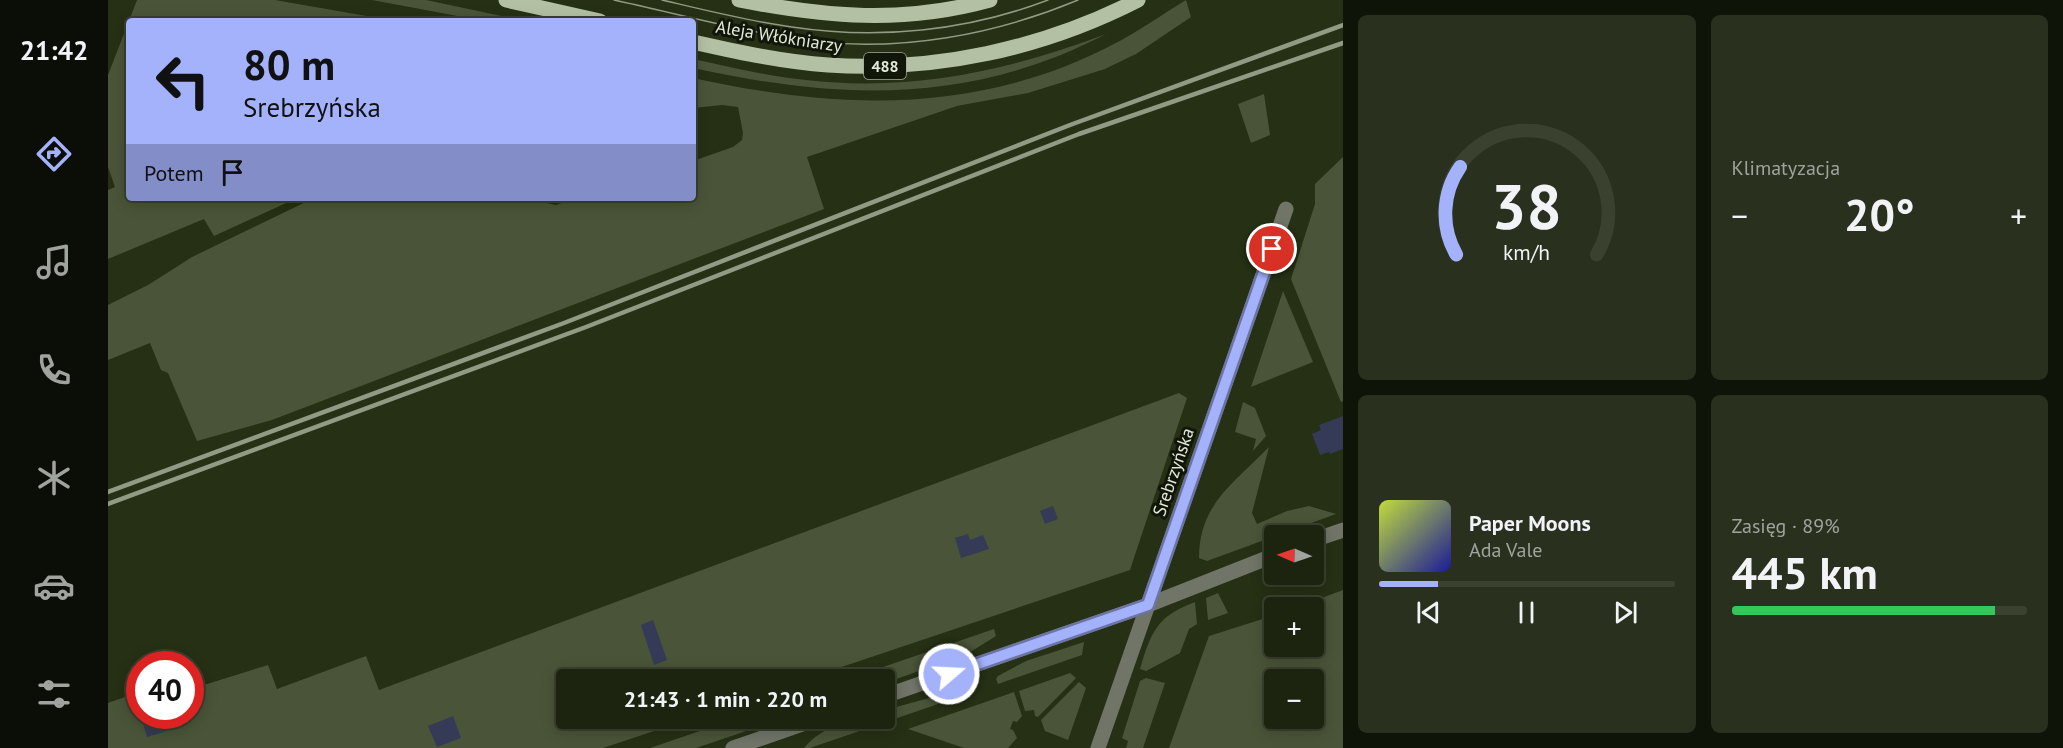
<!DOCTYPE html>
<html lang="pl">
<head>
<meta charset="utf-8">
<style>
	:root { --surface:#1c240f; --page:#29301d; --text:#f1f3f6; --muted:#a0a49e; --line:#3a412f; --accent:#a4b2fc }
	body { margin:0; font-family:"PT Sans",sans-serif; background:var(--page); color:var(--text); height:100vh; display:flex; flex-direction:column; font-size:22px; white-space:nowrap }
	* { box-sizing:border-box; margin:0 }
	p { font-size:20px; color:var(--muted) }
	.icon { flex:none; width:33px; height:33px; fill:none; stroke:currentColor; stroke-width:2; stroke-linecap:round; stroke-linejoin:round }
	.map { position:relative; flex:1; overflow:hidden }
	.sheet { display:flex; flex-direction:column; gap:15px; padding:15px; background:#0f1408; width:720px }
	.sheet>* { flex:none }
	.top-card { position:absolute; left:18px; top:18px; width:570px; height:183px; border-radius:6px; box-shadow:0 3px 15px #0003,0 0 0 2px var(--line); background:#a4b2fc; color:#111; overflow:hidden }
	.needle { width:39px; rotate:272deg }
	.controls { position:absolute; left:1156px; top:525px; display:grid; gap:12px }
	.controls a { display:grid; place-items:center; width:60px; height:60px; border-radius:6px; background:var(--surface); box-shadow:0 3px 15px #0003,0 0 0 2px var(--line); font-size:30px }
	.speed { position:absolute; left:18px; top:651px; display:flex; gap:12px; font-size:30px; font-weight:700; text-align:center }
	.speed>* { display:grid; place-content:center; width:78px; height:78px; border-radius:50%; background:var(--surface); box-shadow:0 3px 15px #0003,0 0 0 2px var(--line); line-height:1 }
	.speed .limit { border:9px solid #d22; background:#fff; color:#111 }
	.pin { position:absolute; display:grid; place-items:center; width:51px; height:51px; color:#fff; margin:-26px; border:3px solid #fff; border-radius:50%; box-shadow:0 2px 6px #0007 }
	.me { position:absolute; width:66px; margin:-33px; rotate:71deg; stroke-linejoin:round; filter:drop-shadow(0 0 4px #0008) }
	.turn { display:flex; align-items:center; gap:21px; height:126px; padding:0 18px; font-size:27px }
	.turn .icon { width:78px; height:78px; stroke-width:2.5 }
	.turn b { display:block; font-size:42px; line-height:51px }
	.then { display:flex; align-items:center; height:57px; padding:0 18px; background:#0003; gap:12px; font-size:22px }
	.big { font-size:45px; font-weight:800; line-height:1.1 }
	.sheet .card { flex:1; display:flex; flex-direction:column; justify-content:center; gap:9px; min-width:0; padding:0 21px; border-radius:9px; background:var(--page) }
	.sheet .dial { align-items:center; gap:0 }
	.dial svg { height:156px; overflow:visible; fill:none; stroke:var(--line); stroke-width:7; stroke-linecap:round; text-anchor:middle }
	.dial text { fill:var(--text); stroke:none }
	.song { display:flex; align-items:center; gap:18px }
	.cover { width:72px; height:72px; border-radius:9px; background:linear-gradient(135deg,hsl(70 70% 55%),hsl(240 70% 35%)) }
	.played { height:6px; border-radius:3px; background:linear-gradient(90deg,var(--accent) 20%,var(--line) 20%) }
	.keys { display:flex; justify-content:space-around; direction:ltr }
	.heat { display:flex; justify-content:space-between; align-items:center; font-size:33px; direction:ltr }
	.charge { height:9px; border-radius:4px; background:linear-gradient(90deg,#34c759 89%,var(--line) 0) }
	.sheet .tiles { flex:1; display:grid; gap:15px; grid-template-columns:repeat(2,1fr) }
	.trip { position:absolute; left:448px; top:669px; width:339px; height:60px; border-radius:6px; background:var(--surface); box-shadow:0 3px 15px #0003,0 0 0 2px var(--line); font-weight:800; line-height:60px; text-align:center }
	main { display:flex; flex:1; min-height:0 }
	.dock { display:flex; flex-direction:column; width:108px; justify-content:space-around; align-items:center; background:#0b0e06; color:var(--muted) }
	.dock .icon { width:42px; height:42px }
	.dock .selected { color:var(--accent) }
	.dock b { font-size:27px; color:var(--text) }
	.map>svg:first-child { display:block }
	.green { fill:#495438; fill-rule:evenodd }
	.building { fill:#353a56 }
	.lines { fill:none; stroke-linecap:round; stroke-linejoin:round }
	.minor { stroke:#707568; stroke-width:15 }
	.major { stroke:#b4c0a3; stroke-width:15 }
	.tram { stroke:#919a84; stroke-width:1.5 }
	.rail { stroke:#919a84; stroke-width:4.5 }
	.route-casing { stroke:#6b74a4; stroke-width:15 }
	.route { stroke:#a4b2fc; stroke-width:10 }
	.labels { text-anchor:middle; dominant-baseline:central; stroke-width:6; stroke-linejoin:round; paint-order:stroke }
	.shield { fill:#11160a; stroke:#a4aa9b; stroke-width:1.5 }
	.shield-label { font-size:16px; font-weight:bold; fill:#e3ead9 }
	.street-label { font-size:18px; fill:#e3ead9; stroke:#11160a }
</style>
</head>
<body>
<main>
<nav class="dock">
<b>21:42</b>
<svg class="icon selected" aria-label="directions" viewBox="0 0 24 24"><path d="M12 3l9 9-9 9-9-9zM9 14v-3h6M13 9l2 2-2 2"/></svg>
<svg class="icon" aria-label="music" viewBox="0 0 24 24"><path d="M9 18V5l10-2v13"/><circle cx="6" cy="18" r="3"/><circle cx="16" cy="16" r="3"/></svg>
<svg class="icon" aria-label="phone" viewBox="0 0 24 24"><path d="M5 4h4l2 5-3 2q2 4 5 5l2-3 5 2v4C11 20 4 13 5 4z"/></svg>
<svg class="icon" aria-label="climate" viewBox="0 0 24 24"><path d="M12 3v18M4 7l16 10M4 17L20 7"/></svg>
<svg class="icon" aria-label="car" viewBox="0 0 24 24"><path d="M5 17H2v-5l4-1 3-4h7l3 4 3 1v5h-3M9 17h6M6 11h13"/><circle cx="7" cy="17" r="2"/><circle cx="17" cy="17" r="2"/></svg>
<svg class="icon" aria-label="filters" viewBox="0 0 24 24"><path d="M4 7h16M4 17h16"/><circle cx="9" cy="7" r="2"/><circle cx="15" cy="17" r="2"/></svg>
</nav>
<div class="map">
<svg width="1235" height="748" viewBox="0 0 1235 748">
	<rect width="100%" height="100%" fill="#253014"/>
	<g class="green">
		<path d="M29,0H167L287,21H21V198H189L106,236L96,219L0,259V190L7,187L0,167V75Z"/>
		<path d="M264,0H318L417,21H376Z"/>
		<path d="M1078,0L1083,17L1028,54L997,69L920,93L849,106L699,157L716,209L164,420L89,441L60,373L53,370L42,343L0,360V305L40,285L84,257L206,198H439V203L448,205L467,198H585V161L625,147L634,140L635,133L630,107L614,105L585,108V78C730,110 869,115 1004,45C1030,32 1053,15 1078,0Z"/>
		<path d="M998,34C862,105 731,100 585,68V59C622,67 659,76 698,80C803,92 900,71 998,34Z"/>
		<path d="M1156,94L1162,135L1143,143L1130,104Z"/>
		<path d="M1235,157V401L1233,402L1183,279L1207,204V184Z"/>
		<path d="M1175,291L1205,362L1143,387Z"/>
		<path d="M1071,393L1079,398L1022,570L698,679L459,680V718L582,719L495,748H0V703L31,692L32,716H82L83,689L160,665L169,689L258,656L271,690Z"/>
		<path d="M1135,402L1147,408L1158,436L1145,451L1148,439L1127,432Z"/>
		<path d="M1161,447L1144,513L1149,524L1179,511L1201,506L1228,514L1099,561L1091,558C1091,504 1126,483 1161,447Z"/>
		<path d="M1235,590V748H1061L1101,636L1167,615V646H1206V608L1189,607ZM1167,680H1206V718H1167Z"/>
		<path d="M1110,593L1120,613L1100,620L1098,598Z"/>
		<path d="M1087,602L1089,624L1081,629L1072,653L1038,671L1032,669C1043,632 1049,616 1087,602Z"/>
		<path d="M886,629L888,636L859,654L777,683V680L740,679Z"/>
		<path d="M976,642L974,655L890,684L888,679L890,676L918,661Z"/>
		<path d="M962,673L968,678L930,717L927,716L926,710L917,711L911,691Z"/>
		<path d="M1038,678L1057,683L1035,748H1018L1020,741L1014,738L1032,681Z"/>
		<path d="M971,682L978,688L960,740L937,731L933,720Z"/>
		<path d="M906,692L914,716L909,722L905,721L902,729L905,730L909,738L900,748H856L800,729Z"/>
		<path d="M825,697H834L836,702L702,748H696C716,724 747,718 777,718V710Z"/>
		<path d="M627,719H674L588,748H542Z"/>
	</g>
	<g class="building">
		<path d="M1235,416V449L1222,454L1221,452L1212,455L1204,434L1213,430L1211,425Z"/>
		<path d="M945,506L950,519L937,524L932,511Z"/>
		<path d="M860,534L862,540L875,535L881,549L853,558L847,538Z"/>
		<path d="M545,620L559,660L546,665L533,625Z"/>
		<path d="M33,716H54L59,731L39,737Z"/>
		<path d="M345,716L353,738L329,747L320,726Z"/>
	</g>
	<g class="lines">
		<g class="minor">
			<path d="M1206,540L1235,530"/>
			<path d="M777,696L1040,605L1167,555"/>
			<path d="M625,748L712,718"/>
			<path d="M990,748L1178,209"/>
		</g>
		<g class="major">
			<path d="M398,0L492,21"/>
			<path d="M631,0C718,17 795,24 882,0"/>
			<path d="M585,42C630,52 674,62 720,65C827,72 934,49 1030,0"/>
		</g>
		<g class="tram">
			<path d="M506,0C571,14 636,32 702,41C793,52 886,35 970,0"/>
			<path d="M554,0C597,10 640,21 684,27C770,40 859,31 940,0"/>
		</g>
		<g class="rail">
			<path d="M0,492L456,323L962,125L1235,25"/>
			<path d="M0,504L478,327L971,134L1235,43"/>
		</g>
	</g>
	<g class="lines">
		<defs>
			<path id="route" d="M841,674L1040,605L1164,249"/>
		</defs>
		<use href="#route" class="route-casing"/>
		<use href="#route" class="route"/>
	</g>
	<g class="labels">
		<rect class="shield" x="756" y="53" width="42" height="26" rx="4.5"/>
		<g class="shield-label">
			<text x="777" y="66">488</text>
		</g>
		<g class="street-label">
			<text transform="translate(671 36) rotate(9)">Aleja Włókniarzy</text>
			<text transform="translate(1065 472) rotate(-71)">Srebrzyńska</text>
		</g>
	</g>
</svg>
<div class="controls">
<a><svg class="needle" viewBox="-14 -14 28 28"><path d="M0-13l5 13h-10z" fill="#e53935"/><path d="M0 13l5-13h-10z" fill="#a0a49e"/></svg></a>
<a>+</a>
<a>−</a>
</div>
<div class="speed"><div class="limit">40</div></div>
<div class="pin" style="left:1164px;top:249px;background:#d93025"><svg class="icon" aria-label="arrive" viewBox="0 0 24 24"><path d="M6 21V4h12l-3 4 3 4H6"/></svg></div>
<svg class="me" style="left:841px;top:674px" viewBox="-20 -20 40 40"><circle r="17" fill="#a4b2fc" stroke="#fff" stroke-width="3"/><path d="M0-11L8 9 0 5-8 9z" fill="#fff"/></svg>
<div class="trip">21:43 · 1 min · 220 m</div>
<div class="top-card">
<div class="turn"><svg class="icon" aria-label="left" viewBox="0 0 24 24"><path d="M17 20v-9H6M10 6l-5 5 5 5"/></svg><div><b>80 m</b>Srebrzyńska</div></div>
<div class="then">Potem<svg class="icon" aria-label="arrive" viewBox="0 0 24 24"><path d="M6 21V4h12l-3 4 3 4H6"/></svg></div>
</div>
</div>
<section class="sheet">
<div class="tiles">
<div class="card dial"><svg viewBox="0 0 100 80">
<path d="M14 69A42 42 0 1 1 86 69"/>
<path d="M14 69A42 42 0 0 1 16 24" stroke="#a4b2fc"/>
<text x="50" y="56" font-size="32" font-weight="700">38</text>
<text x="50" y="72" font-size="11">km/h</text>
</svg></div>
<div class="card"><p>Klimatyzacja</p>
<div class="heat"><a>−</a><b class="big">20°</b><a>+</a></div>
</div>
<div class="card">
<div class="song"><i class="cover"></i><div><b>Paper Moons</b><p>Ada Vale</p></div></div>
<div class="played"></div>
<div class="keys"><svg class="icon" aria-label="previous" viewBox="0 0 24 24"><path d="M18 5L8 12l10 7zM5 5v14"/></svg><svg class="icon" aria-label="pause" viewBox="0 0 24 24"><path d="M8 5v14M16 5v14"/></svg><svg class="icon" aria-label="next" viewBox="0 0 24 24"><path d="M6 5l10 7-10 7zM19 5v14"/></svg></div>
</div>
<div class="card"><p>Zasięg · 89%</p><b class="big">445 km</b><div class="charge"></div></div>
</div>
</section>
</main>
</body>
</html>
